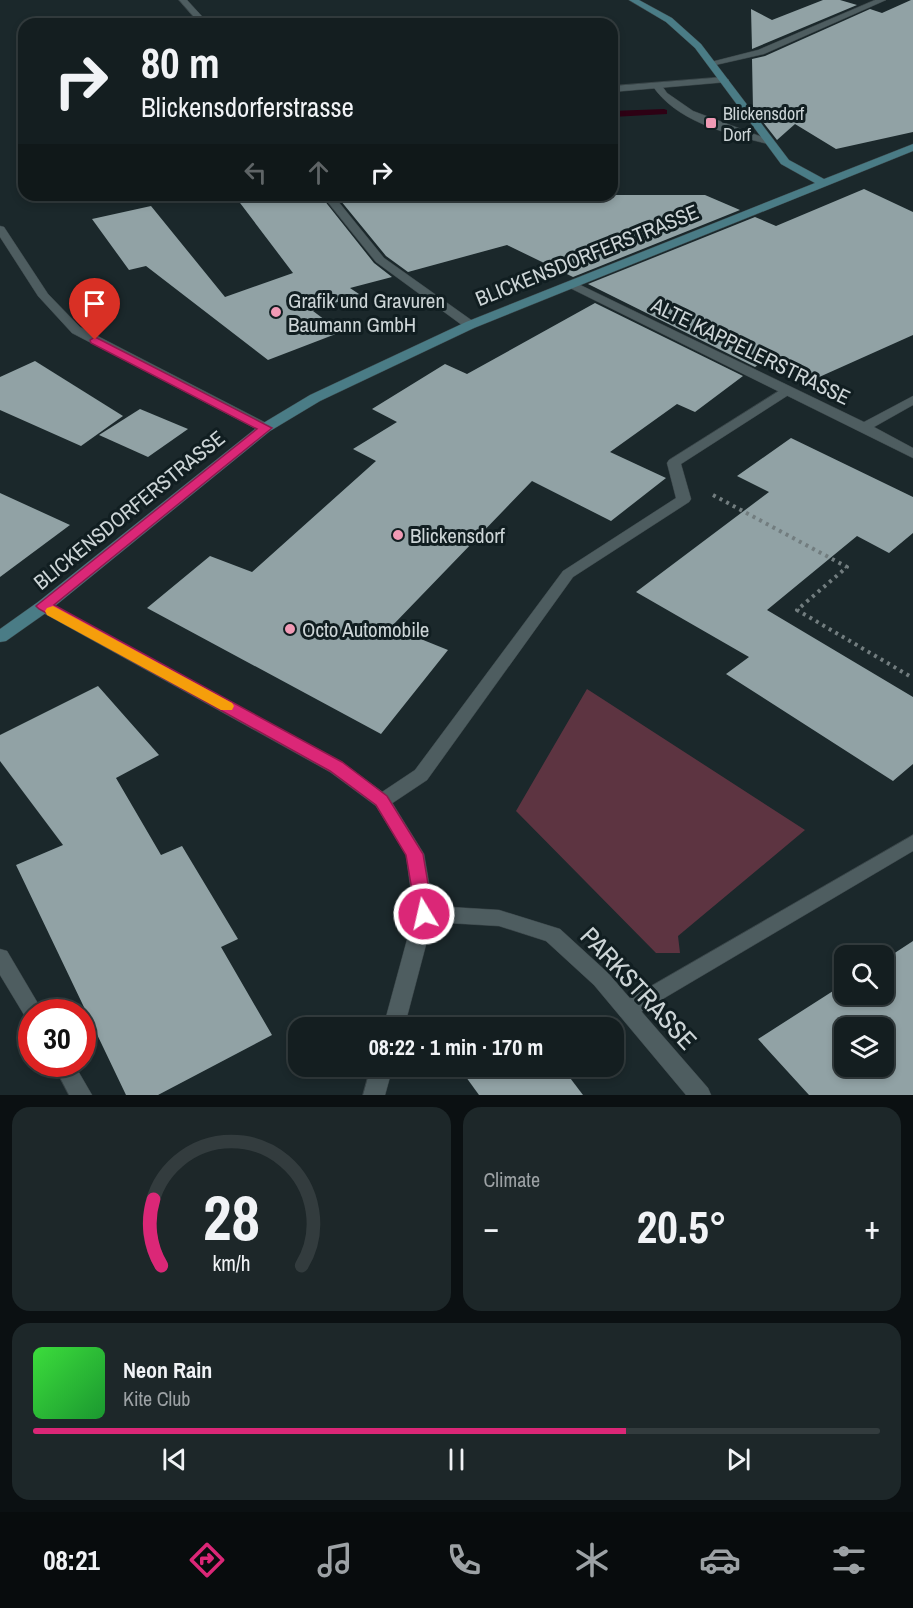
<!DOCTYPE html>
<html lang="en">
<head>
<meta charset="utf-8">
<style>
	:root { --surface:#141e20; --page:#1d2729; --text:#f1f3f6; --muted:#9da2a5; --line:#333c3e; --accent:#db2777 }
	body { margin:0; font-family:"Archivo Narrow",sans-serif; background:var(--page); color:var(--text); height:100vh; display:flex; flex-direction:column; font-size:22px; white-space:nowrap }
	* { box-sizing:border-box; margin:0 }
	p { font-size:20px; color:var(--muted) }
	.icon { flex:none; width:33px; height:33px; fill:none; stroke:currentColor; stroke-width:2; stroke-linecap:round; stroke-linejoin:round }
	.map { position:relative; height:1095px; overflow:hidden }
	.panel { display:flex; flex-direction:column; gap:12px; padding:12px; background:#0b1012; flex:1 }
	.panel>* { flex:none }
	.hud { position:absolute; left:18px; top:18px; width:600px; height:183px; border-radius:18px; box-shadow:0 3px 9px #0003,0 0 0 2px var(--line); background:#141e20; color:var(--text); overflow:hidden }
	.fabs { position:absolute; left:834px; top:945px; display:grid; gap:12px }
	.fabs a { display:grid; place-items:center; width:60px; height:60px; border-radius:12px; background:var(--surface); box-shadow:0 3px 9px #0003,0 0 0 2px var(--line); font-size:30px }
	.speed { position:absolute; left:18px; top:999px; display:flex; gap:12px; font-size:30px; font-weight:700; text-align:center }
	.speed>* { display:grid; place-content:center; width:78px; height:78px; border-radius:50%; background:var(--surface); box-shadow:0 3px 9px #0003,0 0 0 2px var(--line); line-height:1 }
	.speed .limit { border:9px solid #d22; background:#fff; color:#111 }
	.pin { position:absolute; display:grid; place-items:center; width:51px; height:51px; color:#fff; margin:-62px -26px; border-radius:50% 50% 50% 0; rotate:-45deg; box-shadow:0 0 6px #0007 }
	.pin .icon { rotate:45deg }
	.me { position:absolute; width:66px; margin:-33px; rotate:351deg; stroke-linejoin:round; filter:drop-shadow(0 0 4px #0008) }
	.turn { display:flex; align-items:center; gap:21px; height:126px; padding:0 24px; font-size:27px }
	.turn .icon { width:78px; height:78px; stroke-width:2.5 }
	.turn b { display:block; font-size:42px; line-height:51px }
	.lanes { display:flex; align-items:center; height:57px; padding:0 24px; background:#0003; justify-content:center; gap:30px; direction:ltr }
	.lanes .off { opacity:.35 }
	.big { font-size:45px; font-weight:700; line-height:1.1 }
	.panel .card { flex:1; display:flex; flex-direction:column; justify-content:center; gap:9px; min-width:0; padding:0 21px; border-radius:18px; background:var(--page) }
	.panel .dial { align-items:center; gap:0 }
	.dial svg { height:156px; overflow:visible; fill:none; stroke:var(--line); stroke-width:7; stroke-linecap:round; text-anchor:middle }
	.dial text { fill:var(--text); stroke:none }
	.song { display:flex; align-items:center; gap:18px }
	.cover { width:72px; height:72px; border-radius:9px; background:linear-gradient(135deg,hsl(120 70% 55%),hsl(130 70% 35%)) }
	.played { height:6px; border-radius:3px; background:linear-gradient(90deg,var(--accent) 70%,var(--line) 70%) }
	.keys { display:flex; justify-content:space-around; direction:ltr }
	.heat { display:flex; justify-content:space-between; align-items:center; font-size:33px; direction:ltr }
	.panel .tiles { flex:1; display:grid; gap:12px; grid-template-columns:1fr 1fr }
	.card:last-child { grid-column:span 2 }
	.trip { position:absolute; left:288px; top:1017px; width:336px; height:60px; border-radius:18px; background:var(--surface); box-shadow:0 3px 9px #0003,0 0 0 2px var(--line); font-weight:700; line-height:60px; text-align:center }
	.tab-bar { display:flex; height:96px; justify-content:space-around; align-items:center; background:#080c0d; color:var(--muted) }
	.tab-bar .icon { width:42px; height:42px }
	.tab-bar .active { color:var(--accent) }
	.tab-bar b { font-size:27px; color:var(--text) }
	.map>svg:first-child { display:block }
	.green { fill:#5d3441 }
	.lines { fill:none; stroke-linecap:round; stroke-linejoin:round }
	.stream { fill:#2e0114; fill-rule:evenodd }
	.building { fill:#91a2a5; fill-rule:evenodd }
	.lane-casing { stroke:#394447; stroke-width:1 }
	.street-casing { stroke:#394447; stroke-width:1 }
	.secondary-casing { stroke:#394447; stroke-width:1 }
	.path { stroke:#727d7f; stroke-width:4; stroke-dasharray:3 4.5; stroke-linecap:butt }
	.lane { fill:#4e5d60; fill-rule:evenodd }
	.street { fill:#4e5d60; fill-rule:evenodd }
	.secondary { fill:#4a7c86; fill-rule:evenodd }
	.route { fill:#db2777; stroke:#8e194d; stroke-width:1.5 }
	.slow { fill:#f59e0b }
	.poi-dot { fill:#f09ab5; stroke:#111e21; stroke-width:2 }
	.labels { text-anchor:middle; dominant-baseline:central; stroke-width:6; stroke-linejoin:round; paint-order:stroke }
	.far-poi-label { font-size:18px; fill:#cdd5d7; stroke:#111e21; text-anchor:start }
	.street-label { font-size:21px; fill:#cdd5d7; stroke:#111e21 }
	.poi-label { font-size:21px; fill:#cdd5d7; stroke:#111e21; text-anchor:start }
	.near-street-label { font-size:26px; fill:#cdd5d7; stroke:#111e21 }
</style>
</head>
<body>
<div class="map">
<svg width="913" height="1095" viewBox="0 0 913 1095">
	<rect width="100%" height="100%" fill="#1b282b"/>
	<path class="green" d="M587,689L805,830L678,936L680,953H656L516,811Z"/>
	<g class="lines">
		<path class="stream" d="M664,109L667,110V114L612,117V111Z"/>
	</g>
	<g class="building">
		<path d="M823,0H840L857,5L752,49L751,9L772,20Z"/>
		<path d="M911,0H913V132L836,149L795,124L777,140L753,109L752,59L765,56L870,9L882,13Z"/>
		<path d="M864,189L913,212V335L817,378L769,357L755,367L588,284L755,217L776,226Z"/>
		<path d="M234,195H320L374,263L392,277L350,288L359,294L313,311L341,332L268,360L146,266L129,270L92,219L151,206L225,297L293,273Z"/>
		<path d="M336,195H705L740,210L573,277L507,245L408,272L386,256Z"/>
		<path d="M595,303L743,376L695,412L677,404L610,452L666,478L611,521L532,481L391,627L448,650L381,734L147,608L210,556L252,572L376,461L353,449L397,422L372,409L445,364L467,374Z"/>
		<path d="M35,361L123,416L81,446L0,410V377Z"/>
		<path d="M140,409L188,429L148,457L99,435Z"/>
		<path d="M791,438L913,497V533L889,553L857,536L767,610L913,697V764L893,781L726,674L749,657L636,592L769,492L737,476Z"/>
		<path d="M0,493L70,525L0,577Z"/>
		<path d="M98,686L159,755L116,778L161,855L182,846L238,939L221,947L272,1035L158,1095H126L16,865L63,845L0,761V735Z"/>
		<path d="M913,941V1095H809L758,1039L844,984V994H884V960ZM844,1028H884V1066H844Z"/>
		<path d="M520,1015L530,1028H499Z"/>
		<path d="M458,1066H561L583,1095H479Z"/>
	</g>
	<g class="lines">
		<defs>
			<g id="lane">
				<path d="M654,83H660L667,93L693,111L773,141L768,144C728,134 676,122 652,85Z"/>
				<path d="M785,387L792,391L790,394L681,464L691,499L689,502L573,577L427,780L388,806L382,808L376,806L373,801L376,796L415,770L563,571L676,498L667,463L669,460Z"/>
				<path d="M913,835V851L634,1016L627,1019L620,1016L617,1010L620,1004Z"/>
				<path d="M0,949L7,951L43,1012H32V1021L26,1018L0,975Z"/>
				<path d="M53,1064H74L92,1095H69Z"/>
			</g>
			<g id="street">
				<path d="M179,0H187L209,24H200Z"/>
				<path d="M875,0H886L764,54L711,66L707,63L758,50Z"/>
				<path d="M724,77L729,80L727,82L612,92V86Z"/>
				<path d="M322,195H333L384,258L474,322V328H466L376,262Z"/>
				<path d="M0,226L4,227L48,294L80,327L270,425L272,428L270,431H260L72,333L38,296L0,237Z"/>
				<path d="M572,281L864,422L913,396V405L874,427L913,448V458L568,287V283Z"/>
				<path d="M44,601L342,762L388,796L424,854L433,906L499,910L560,929L608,973L708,1088L711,1095H686L594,985L546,941L499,926L432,922L404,1028H383L414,914L406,855L376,806L330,772L38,610L36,606Z"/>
				<path d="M371,1066H393L385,1095H363Z"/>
			</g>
			<path id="secondary" d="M629,0H639L672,18L701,44L789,160L824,179L913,144V151L474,328L320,401L270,431L50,610L6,641L0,642V629L38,602L260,425L310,395L466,322L815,183L781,164L695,48L666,22Z"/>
		</defs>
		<use href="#lane" class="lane-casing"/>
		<use href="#street" class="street-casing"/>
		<use href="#secondary" class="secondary-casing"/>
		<path class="path" d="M713,495L847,567L797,610L913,678"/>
		<use href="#lane" class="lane"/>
		<use href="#street" class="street"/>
		<use href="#secondary" class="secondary"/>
	</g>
	<path class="route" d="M95,337L272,428L54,605L342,762L387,796L423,854L433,914L431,919L424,921L418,919L416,914L406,855L376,805L330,771L39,609L36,606L257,429L91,343L90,340Z"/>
	<path class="slow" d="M53,606L232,703L234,706L232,710H221L47,615L45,611L47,608Z"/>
	<g class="poi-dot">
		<rect x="705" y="117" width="12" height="12" rx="3"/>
		<circle cx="276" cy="312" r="6"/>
		<circle cx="398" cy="535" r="6"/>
		<circle cx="290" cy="629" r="6"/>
	</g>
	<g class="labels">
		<g class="far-poi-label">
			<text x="723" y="113">Blickensdorf<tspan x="723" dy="21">Dorf</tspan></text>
		</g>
		<g class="street-label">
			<text transform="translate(587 255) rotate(-22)">BLICKENSDORFERSTRASSE</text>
			<text transform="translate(751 351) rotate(26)">ALTE KAPPELERSTRASSE</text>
			<text transform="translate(129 510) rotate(-39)">BLICKENSDORFERSTRASSE</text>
		</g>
		<g class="poi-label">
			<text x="288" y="300">Grafik und Gravuren<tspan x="288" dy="24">Baumann GmbH</tspan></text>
			<text x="410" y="535">Blickensdorf</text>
			<text x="302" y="629">Octo Automobile</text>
		</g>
		<g class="near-street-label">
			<text transform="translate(639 988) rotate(47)">PARKSTRASSE</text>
		</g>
	</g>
</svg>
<div class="fabs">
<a><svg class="icon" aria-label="search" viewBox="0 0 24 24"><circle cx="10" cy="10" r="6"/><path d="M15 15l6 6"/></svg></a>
<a><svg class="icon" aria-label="layers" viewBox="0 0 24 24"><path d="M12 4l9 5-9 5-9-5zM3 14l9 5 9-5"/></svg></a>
</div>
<div class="speed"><div class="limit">30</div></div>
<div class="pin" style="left:95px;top:340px;background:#d93025"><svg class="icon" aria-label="arrive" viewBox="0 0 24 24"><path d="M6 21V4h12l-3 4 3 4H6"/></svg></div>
<svg class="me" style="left:424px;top:914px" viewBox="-20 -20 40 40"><circle r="17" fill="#db2777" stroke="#fff" stroke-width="3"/><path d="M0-11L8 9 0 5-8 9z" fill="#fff"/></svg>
<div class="trip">08:22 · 1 min · 170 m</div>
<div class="hud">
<div class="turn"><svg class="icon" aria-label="right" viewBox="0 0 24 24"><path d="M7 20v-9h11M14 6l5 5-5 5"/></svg><div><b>80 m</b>Blickensdorferstrasse</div></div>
<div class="lanes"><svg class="icon off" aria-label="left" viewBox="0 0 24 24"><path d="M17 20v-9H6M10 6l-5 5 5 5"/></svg><svg class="icon off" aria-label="ahead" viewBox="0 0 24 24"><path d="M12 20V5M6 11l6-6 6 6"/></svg><svg class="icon" aria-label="right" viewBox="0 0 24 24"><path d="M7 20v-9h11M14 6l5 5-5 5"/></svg></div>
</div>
</div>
<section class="panel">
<div class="tiles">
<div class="card dial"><svg viewBox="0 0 100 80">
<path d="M14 69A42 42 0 1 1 86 69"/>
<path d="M14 69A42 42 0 0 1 10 35" stroke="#db2777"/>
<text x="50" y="56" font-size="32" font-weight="700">28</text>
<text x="50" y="72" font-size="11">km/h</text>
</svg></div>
<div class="card"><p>Climate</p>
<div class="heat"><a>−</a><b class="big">20.5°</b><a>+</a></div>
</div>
<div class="card">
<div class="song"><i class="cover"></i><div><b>Neon Rain</b><p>Kite Club</p></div></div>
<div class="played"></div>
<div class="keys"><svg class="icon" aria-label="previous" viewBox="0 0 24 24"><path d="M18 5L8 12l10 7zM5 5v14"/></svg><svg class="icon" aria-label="pause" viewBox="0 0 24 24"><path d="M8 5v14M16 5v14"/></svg><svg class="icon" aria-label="next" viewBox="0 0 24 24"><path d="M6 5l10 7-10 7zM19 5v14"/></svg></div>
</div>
</div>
</section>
<nav class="tab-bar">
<b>08:21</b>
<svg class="icon active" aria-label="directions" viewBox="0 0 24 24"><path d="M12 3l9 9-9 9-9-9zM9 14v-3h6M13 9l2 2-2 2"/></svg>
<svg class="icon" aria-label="music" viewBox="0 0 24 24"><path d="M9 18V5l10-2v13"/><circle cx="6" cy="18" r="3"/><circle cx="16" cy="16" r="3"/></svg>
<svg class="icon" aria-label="phone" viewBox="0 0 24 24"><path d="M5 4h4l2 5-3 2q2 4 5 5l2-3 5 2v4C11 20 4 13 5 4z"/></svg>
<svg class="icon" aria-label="climate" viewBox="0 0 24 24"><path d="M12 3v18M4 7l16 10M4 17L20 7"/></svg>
<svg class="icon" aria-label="car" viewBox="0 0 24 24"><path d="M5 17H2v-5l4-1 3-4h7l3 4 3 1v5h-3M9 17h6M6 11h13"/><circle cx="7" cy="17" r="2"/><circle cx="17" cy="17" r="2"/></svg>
<svg class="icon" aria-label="filters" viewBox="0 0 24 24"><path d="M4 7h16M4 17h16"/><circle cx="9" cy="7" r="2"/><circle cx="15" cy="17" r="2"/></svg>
</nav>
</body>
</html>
